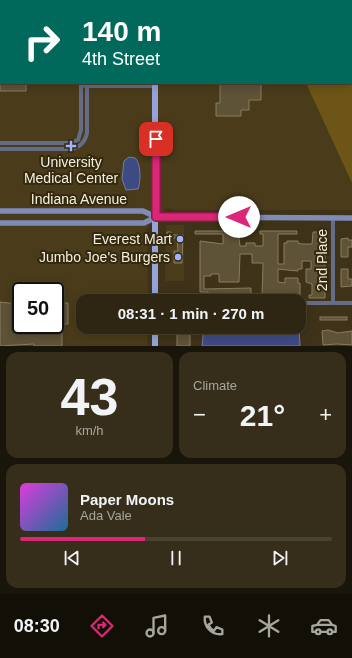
<!DOCTYPE html>
<html lang="en">
<head>
<meta charset="utf-8">
<style>
	:root { --surface:#2e2612; --page:#362e1b; --text:#f1f3f6; --muted:#a7a59f; --line:#494332; --accent:#db2777 }
	body { margin:0; font-family:Helvetica,sans-serif; background:var(--page); color:var(--text); height:100vh; display:flex; flex-direction:column; font-size:15px; white-space:nowrap }
	* { box-sizing:border-box; margin:0 }
	p { font-size:13px; color:var(--muted) }
	.icon { flex:none; width:22px; height:22px; fill:none; stroke:currentColor; stroke-width:2; stroke-linecap:round; stroke-linejoin:round }
	.map { position:relative; height:346px; overflow:hidden }
	.side { display:flex; flex-direction:column; gap:6px; padding:6px; background:#19150a; flex:1 }
	.side>* { flex:none }
	.guide { position:absolute; left:0px; top:0px; width:352px; height:84px; box-shadow:0 2px 10px #0003,0 0 0 1px var(--line); background:#00695c; color:#fff; overflow:hidden }
	.speed { position:absolute; left:12px; top:282px; display:flex; gap:8px; font-size:20px; font-weight:700; text-align:center }
	.speed>* { display:grid; place-content:center; width:52px; height:52px; border-radius:50%; background:var(--surface); box-shadow:0 2px 10px #0003,0 0 0 1px var(--line); line-height:1 }
	.speed .limit { border:2px solid #111; border-radius:6px; background:#fff; color:#111 }
	.pin { position:absolute; display:grid; place-items:center; width:34px; height:34px; color:#fff; margin:-17px; border-radius:8px; box-shadow:0 2px 6px #0006 }
	.me { position:absolute; width:44px; margin:-22px; rotate:270deg; stroke-linejoin:round; filter:drop-shadow(0 0 3px #0008) }
	.turn { display:flex; align-items:center; gap:14px; height:84px; padding:0 16px; font-size:18px }
	.turn .icon { width:52px; height:52px; stroke-width:2.5 }
	.turn b { display:block; font-size:28px; line-height:34px }
	.big { font-size:30px; font-weight:600; line-height:1.1 }
	.side .tile { flex:1; display:flex; flex-direction:column; justify-content:center; gap:6px; min-width:0; padding:0 14px; border-radius:12px; background:var(--page) }
	.side .dial { align-items:center; gap:0 }
	.dial b { font-size:52px; line-height:1 }
	.song { display:flex; align-items:center; gap:12px }
	.cover { width:48px; height:48px; border-radius:6px; background:linear-gradient(135deg,hsl(300 70% 55%),hsl(200 70% 35%)) }
	.played { height:4px; border-radius:2px; background:linear-gradient(90deg,var(--accent) 40%,var(--line) 40%) }
	.keys { display:flex; justify-content:space-around; direction:ltr }
	.heat { display:flex; justify-content:space-between; align-items:center; font-size:22px; direction:ltr }
	.side .tiles { flex:1; display:grid; gap:6px; grid-template-columns:1fr 1fr }
	.tile:last-child { grid-column:span 2 }
	.trip { position:absolute; left:76px; top:294px; width:230px; height:40px; border-radius:12px; background:var(--surface); box-shadow:0 2px 10px #0003,0 0 0 1px var(--line); font-weight:600; line-height:40px; text-align:center }
	.tabs { display:flex; height:64px; justify-content:space-around; align-items:center; background:#120f07; color:var(--muted) }
	.tabs .icon { width:28px; height:28px }
	.tabs .on { color:var(--accent) }
	.tabs b { font-size:18px; color:var(--text) }
	.map>svg:first-child { display:block }
	.built { fill:#4a3c1a; fill-rule:evenodd }
	.green { fill:#6d5517 }
	.water { fill:#3e4a84; stroke:#757b9f }
	.lines { fill:none; stroke-linecap:round; stroke-linejoin:round }
	.stream { stroke:#757b9f; stroke-width:1 }
	.building { fill:#5e5237; stroke:#897c60 }
	.street { stroke:#656c88; stroke-width:4 }
	.secondary { stroke:#808bb6; stroke-width:5.5 }
	.primary { stroke:#95a3da; stroke-width:6 }
	.route-casing { stroke:#8e194d; stroke-width:10 }
	.route { stroke:#db2777; stroke-width:7 }
	.poi-dot { fill:#a1b3fd; stroke:#33290e; stroke-width:1.5 }
	.labels { text-anchor:middle; dominant-baseline:central; stroke-width:4; stroke-linejoin:round; paint-order:stroke }
	.poi-label { font-size:14px; fill:#f5eedf; stroke:#33290e; text-anchor:end }
	.street-label { font-size:14px; fill:#f5eedf; stroke:#33290e }
</style>
</head>
<body>
<div class="map">
<svg width="352" height="346" viewBox="0 0 352 346">
	<rect width="100%" height="100%" fill="#3e3318"/>
	<g class="built">
		<path d="M0,0H352V210H174L166,208L146,230L147,234L148,301H83V327H148L147,346H0ZM1,1H351V83H1ZM21,291H55V325H21Z"/>
		<path d="M166,225H184V281H165Z"/>
	</g>
	<path class="green" d="M294,0H352V183L306,83H351V1Z"/>
	<g class="water">
		<path d="M129,157L135,158C141,163 141,181 138,189L126,190L122,179L124,161Z"/>
		<path d="M204,327H299L300,346H202Z"/>
	</g>
	<g class="lines">
		<path class="stream" d="M299,309L301,306"/>
	</g>
	<g class="building">
		<rect x="0" y="83" width="26" height="8"/>
		<path d="M220,83H261V100H249V110H241V116H216V103H220Z"/>
		<path d="M195,231H238L240,246H246V243H255V246H263V234H260V231H297V234H278V264H284V243H287V241H298V243L302,244H312L313,232H325V298H309V295H312V284L306,282V269H311V261H302V269H298V271L278,269V282L285,283V278H298V283H300V297H262L263,263H252V254H240L239,282H219V274H211V276H204V289L251,288V301H213V298H208V292H200V241L223,244V234H195Z"/>
		<path d="M167,232H171V235H183L182,263H174V251H178L177,238H167Z"/>
		<path d="M348,238V240H352V247H348V257H341V239Z"/>
		<path d="M341,269H348V279H352V286L341,287Z"/>
		<path d="M17,300H21V325H55V303H68V324H62V346H34V344L0,346V302L17,304Z"/>
		<rect x="320" y="317" width="27" height="3"/>
		<rect x="177" y="327" width="13" height="19"/>
		<path d="M328,330L338,333L352,331V345L337,344L323,345L322,331Z"/>
	</g>
	<g class="lines">
		<g class="street">
			<path d="M80,0V1"/>
			<path d="M87,0V1"/>
			<path d="M85,86H155"/>
			<path d="M0,143H70L78,140L81,130V83"/>
			<path d="M0,149H70C79,148 85,142 87,133V83"/>
			<path d="M303,303H352"/>
			<path d="M333,303V217"/>
		</g>
		<g class="secondary">
			<path d="M0,211H143L156,217"/>
			<path d="M0,223H144L156,217L352,218"/>
		</g>
		<g class="primary">
			<path d="M155,0V1"/>
			<path d="M155,83V301"/>
			<path d="M155,327V346"/>
		</g>
	</g>
	<g class="lines">
		<defs>
			<path id="route" d="M156,139V217H239"/>
		</defs>
		<use href="#route" class="route-casing"/>
		<use href="#route" class="route"/>
	</g>
	<g class="poi-dot">
		<path d="M69 140h4v4h4v4h-4v4h-4v-4h-4v-4h4z"/>
		<circle cx="180" cy="239" r="4"/>
		<circle cx="178" cy="257" r="4"/>
	</g>
	<g class="labels">
		<g class="poi-label">
			<text x="71" y="162" text-anchor="middle">University<tspan x="71" dy="16">Medical Center</tspan></text>
			<text x="172" y="239">Everest Mart</text>
			<text x="170" y="257">Jumbo Joe's Burgers</text>
		</g>
		<g class="street-label">
			<text x="79" y="199">Indiana Avenue</text>
			<text transform="translate(322 260) rotate(-90)">2nd Place</text>
		</g>
	</g>
</svg>
<div class="speed"><div class="limit">50</div></div>
<div class="pin" style="left:156px;top:139px;background:#d93025"><svg class="icon" aria-label="arrive" viewBox="0 0 24 24"><path d="M6 21V4h12l-3 4 3 4H6"/></svg></div>
<svg class="me" style="left:239px;top:217px" viewBox="-20 -20 40 40"><circle r="19" fill="#fff"/><path d="M0-13L10 11 0 6-10 11z" fill="#db2777"/></svg>
<div class="trip">08:31 · 1 min · 270 m</div>
<div class="guide">
<div class="turn"><svg class="icon" aria-label="right" viewBox="0 0 24 24"><path d="M7 20v-9h11M14 6l5 5-5 5"/></svg><div><b>140 m</b>4th Street</div></div>
</div>
</div>
<section class="side">
<div class="tiles">
<div class="tile dial"><b>43</b><p>km/h</p></div>
<div class="tile"><p>Climate</p>
<div class="heat"><a>−</a><b class="big">21°</b><a>+</a></div>
</div>
<div class="tile">
<div class="song"><i class="cover"></i><div><b>Paper Moons</b><p>Ada Vale</p></div></div>
<div class="played"></div>
<div class="keys"><svg class="icon" aria-label="previous" viewBox="0 0 24 24"><path d="M18 5L8 12l10 7zM5 5v14"/></svg><svg class="icon" aria-label="pause" viewBox="0 0 24 24"><path d="M8 5v14M16 5v14"/></svg><svg class="icon" aria-label="next" viewBox="0 0 24 24"><path d="M6 5l10 7-10 7zM19 5v14"/></svg></div>
</div>
</div>
</section>
<nav class="tabs">
<b>08:30</b>
<svg class="icon on" aria-label="directions" viewBox="0 0 24 24"><path d="M12 3l9 9-9 9-9-9zM9 14v-3h6M13 9l2 2-2 2"/></svg>
<svg class="icon" aria-label="music" viewBox="0 0 24 24"><path d="M9 18V5l10-2v13"/><circle cx="6" cy="18" r="3"/><circle cx="16" cy="16" r="3"/></svg>
<svg class="icon" aria-label="phone" viewBox="0 0 24 24"><path d="M5 4h4l2 5-3 2q2 4 5 5l2-3 5 2v4C11 20 4 13 5 4z"/></svg>
<svg class="icon" aria-label="climate" viewBox="0 0 24 24"><path d="M12 3v18M4 7l16 10M4 17L20 7"/></svg>
<svg class="icon" aria-label="car" viewBox="0 0 24 24"><path d="M5 17H2v-5l4-1 3-4h7l3 4 3 1v5h-3M9 17h6M6 11h13"/><circle cx="7" cy="17" r="2"/><circle cx="17" cy="17" r="2"/></svg>
</nav>
</body>
</html>
